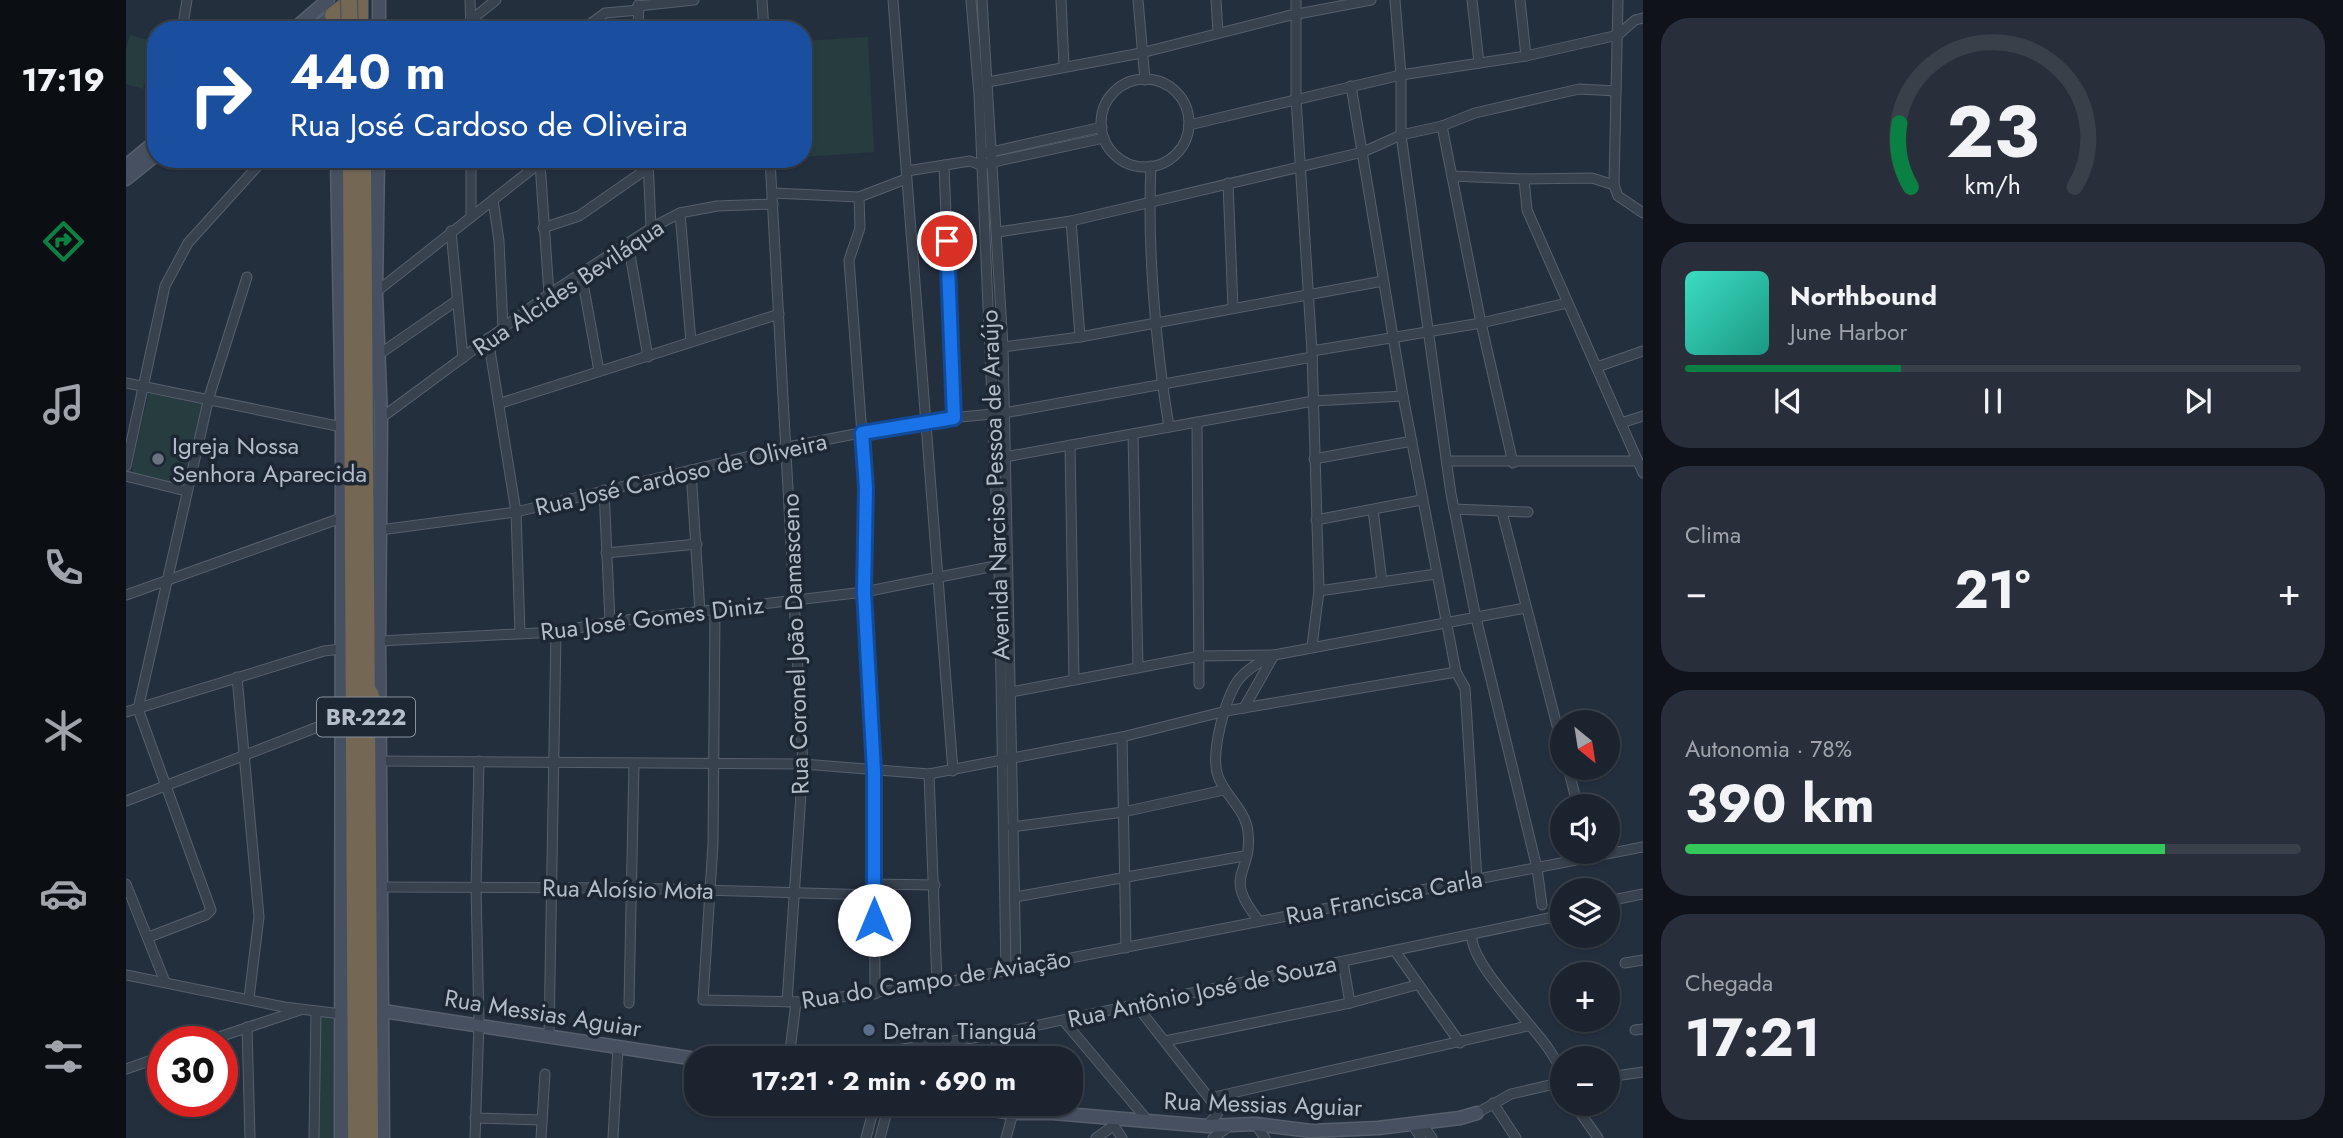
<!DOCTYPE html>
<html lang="pt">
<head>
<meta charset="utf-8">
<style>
	:root { --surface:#1b232e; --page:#282f3a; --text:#f1f3f6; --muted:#a0a4aa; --line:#39404a; --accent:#0b8043 }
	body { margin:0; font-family:Jost,sans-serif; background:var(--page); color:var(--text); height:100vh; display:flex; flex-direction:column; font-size:26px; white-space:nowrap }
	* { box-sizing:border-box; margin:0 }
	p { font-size:23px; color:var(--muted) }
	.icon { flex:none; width:38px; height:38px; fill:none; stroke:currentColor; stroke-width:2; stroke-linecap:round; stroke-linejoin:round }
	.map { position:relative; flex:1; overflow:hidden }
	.details { display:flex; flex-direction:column; gap:18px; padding:18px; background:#0f1319; width:700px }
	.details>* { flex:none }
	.hud { position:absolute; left:21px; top:21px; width:665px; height:147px; border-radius:28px; box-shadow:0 2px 5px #0004,0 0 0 2px var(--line); background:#1a4fa0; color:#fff; overflow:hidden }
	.needle { width:46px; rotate:150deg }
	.fabs { position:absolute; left:1424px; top:710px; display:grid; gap:14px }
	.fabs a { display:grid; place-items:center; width:70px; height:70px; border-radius:50%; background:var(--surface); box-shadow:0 2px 5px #0004,0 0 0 2px var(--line); font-size:35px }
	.speed { position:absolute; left:21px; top:1026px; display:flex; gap:14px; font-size:35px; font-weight:700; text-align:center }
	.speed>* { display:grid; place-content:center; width:91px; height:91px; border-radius:50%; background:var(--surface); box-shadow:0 2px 5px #0004,0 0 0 2px var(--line); line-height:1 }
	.speed .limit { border:10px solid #d22; background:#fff; color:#111 }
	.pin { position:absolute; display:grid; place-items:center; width:60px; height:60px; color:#fff; margin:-30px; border:4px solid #fff; border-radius:50%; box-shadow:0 2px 7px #0007 }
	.me { position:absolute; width:77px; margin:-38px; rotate:0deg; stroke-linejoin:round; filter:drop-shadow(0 0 5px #0008) }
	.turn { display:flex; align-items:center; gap:24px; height:147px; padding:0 28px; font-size:32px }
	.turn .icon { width:91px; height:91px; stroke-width:2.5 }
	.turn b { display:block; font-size:49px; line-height:60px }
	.big { font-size:52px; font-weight:700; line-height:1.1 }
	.details .card { flex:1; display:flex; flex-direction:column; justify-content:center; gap:10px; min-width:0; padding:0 24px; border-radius:28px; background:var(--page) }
	.details .dial { align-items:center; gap:0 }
	.dial svg { height:182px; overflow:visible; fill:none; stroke:var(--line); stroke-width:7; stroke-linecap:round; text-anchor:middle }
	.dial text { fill:var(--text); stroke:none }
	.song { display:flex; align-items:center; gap:21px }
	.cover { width:84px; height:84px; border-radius:10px; background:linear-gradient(135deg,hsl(170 70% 55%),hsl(170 70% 35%)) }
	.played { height:7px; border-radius:4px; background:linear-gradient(90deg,var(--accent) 35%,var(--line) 35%) }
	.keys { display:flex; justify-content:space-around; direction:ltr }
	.heat { display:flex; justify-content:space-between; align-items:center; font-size:38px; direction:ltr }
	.charge { height:10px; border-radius:5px; background:linear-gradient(90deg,#34c759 78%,var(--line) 0) }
	.trip { position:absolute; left:558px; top:1046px; width:399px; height:70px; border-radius:28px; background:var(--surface); box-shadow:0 2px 5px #0004,0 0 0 2px var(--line); font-weight:700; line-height:70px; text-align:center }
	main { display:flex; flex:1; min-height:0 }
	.tab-bar { display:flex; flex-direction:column; width:126px; justify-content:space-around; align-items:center; background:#0b0e12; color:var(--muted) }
	.tab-bar .icon { width:49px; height:49px }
	.tab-bar .active { color:var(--accent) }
	.tab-bar b { font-size:32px; color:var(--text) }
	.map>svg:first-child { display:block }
	.green { fill:#263c3f }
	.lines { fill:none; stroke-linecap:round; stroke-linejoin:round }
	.street-casing { stroke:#565f6c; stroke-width:11 }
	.secondary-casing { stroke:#565f6c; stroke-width:15 }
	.highway-casing { stroke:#434c59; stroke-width:18 }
	.street { stroke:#38414e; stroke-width:9 }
	.secondary { stroke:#465061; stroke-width:12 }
	.highway { stroke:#746855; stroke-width:16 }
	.highway-bridge-casing { stroke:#434c59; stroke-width:18; stroke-linecap:butt }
	.highway-bridge { stroke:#746855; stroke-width:16 }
	.route-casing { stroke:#114b97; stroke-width:18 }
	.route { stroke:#1a73e8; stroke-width:12 }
	.worship-dot { fill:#6b7280; stroke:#1d2633; stroke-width:2.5 }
	.service-dot { fill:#5c6f8a; stroke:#1d2633; stroke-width:2.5 }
	.labels { text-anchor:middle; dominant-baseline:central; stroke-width:7; stroke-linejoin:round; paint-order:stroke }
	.shield { fill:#1d2633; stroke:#878f9c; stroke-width:2 }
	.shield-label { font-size:23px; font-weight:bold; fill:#b4bcc9 }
	.street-label { font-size:24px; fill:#b4bcc9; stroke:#1d2633 }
	.poi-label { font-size:24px; fill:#b4bcc9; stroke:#1d2633; text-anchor:start }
</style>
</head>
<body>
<main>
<nav class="tab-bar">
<b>17:19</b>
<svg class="icon active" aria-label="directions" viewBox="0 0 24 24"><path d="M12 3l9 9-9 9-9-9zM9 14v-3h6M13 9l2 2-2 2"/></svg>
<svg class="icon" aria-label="music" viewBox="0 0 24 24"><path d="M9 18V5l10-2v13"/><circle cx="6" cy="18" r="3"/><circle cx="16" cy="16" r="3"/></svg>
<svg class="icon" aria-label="phone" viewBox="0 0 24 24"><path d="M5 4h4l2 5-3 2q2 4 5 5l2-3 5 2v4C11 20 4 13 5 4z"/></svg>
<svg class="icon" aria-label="climate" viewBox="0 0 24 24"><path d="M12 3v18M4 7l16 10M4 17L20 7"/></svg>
<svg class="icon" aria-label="car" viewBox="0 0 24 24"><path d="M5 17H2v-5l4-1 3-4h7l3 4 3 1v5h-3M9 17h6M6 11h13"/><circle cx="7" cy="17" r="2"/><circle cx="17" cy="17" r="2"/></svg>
<svg class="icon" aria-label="filters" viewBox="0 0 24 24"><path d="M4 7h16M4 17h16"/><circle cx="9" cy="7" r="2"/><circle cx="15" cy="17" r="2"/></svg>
</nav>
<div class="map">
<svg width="1517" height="1138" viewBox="0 0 1517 1138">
	<rect width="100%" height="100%" fill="#242f3e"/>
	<g class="green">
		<path d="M4,35L30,42L17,89L0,84V49Z"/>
		<path d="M742,37L748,152L677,157V41Z"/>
		<path d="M25,393L75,403L77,406L58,487L7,474L6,466L22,395Z"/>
		<path d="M192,1014L212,1016V1138H191Z"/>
	</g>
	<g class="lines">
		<defs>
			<g id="street">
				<path d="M344,0L345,30"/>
				<path d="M636,0L638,30"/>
				<path d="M767,0L827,771"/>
				<path d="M845,0L853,95L873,565L880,971"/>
				<path d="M856,0L877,347L890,969"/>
				<path d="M935,0L938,66"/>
				<path d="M1012,0L1019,80"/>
				<path d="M1090,0L1092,33"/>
				<path d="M1170,0V98L1186,351L1193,591L1186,646"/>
				<path d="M1269,0L1275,75V135L1325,494L1350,618L1411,868L1416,905"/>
				<path d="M1346,0L1353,63"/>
				<path d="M1394,0L1400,56"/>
				<path d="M1492,0L1488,185L1492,196L1517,213"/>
				<path d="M512,5L513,30"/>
				<path d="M512,6L568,0"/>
				<path d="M345,20L370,0"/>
				<path d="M56,30L61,0"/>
				<path d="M456,30L479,13L513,10"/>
				<circle cx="1019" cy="123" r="44"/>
				<path d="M862,82L1015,53L1161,16L1245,0"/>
				<path d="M1225,86L1277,396L1330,672L1339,688L1351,879"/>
				<path d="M1063,125L1275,75L1400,56L1492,35L1509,20L1517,18"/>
				<path d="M1316,126L1355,323L1387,463"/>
				<path d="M861,153L976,127"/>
				<path d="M522,159L525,228"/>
				<path d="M644,159L677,764L661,1002"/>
				<path d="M414,163L423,294"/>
				<path d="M818,165L828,418"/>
				<path d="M1025,166C1021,247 1030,348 1043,427"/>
				<path d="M781,171L844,161L854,165L978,138"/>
				<path d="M1326,176L1398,179L1466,178L1488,185"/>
				<path d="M1398,179L1401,210L1517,473"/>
				<path d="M1102,183L1107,308"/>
				<path d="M647,193L733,197L780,179"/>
				<path d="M733,197L734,228L723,260L740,488L738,592L748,771L749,994"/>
				<path d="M367,200L373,241L377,328"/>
				<path d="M554,213L565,342"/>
				<path d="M345,217V159"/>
				<path d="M945,221L954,337"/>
				<path d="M417,228L453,216L522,168"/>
				<path d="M325,231L337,358"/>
				<path d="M872,232L945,221L1237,152L1275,135L1316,126L1349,113L1453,89L1490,91"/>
				<path d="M502,243L522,357"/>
				<path d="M455,272L473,371"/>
				<path d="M250,292L419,159"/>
				<path d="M362,338L390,512L394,633"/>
				<path d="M877,347L954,337L1257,281"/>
				<path d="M1186,351L1355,323L1441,303"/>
				<path d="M252,355L330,301"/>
				<path d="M1471,367L1517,351"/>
				<path d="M0,383L216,427"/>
				<path d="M375,403L653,314"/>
				<path d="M255,418L423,294L525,228L554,213L591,206L647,204"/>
				<path d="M1071,422L1073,684"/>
				<path d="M1495,423L1517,416"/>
				<path d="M1007,434L1012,668"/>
				<path d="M944,445L948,680"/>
				<path d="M879,457L1187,401L1277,396"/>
				<path d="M1188,459L1286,441"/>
				<path d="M1322,461H1512"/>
				<path d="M0,466L39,286L62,243L138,159"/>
				<path d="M565,470L574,612"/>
				<path d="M0,476L60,491"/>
				<path d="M478,490L484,622"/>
				<path d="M1328,509L1402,512"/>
				<path d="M1247,510L1256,582"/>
				<path d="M1376,512L1437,749"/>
				<path d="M1190,520L1295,500"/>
				<path d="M254,530L390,512L662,447L801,420L878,413L1186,357"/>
				<path d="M480,553L571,544"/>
				<path d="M1193,591L1310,574"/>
				<path d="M0,595L215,518"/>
				<path d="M589,611L587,844L577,1000L678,1002L811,984L1517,847"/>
				<path d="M253,641L430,632L484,622L738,592L879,564"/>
				<path d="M111,677L133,917L123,998"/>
				<path d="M885,692L1074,656L1146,655"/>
				<path d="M1118,708L1148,655"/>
				<path d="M0,712L198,651L215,649"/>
				<path d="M996,737L1000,948"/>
				<path d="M255,761L677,764L803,774L996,737L1100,711L1330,672"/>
				<path d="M1442,768L1452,807"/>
				<path d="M803,774L811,984"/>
				<path d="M0,801L215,718"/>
				<path d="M886,827L997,812L1098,790"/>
				<path d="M0,884L39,982"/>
				<path d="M748,884L809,885"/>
				<path d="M255,887L504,888L748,895"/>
				<path d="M889,897L1118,856"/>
				<path d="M1482,901L1517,894"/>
				<path d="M1133,921C1095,873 1127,876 1122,832C1120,810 1099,796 1092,776C1084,754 1099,698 1113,679C1122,668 1135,661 1148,655L1399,608"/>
				<path d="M1346,935C1343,962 1406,1024 1422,1048C1425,1053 1431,1061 1433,1067C1435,1074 1432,1080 1437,1088"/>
				<path d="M23,937L80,915L85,910L12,709L83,397L121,277"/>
				<path d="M1269,951L1334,1043"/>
				<path d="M1217,962L1224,1003"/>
				<path d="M1499,963L1517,960"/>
				<path d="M0,975L158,1007L215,1014"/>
				<path d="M503,1003L508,764"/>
				<path d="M1010,1005L1090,1107L1092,1113L1081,1126"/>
				<path d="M937,1020L1023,1122"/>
				<path d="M121,1027L124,1138"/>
				<path d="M1509,1030L1517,1029"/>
				<path d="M865,1035L885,1059"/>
				<path d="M423,1037L430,632"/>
				<path d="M81,1041L174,1010"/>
				<path d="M1039,1041L1224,1003L1290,985"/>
				<path d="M663,1059L670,1002"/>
				<path d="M714,1059L865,1035L1437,915"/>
				<path d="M0,1069L37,1056"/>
				<path d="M1482,1077L1517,1072"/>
				<path d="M1084,1098L1402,1026"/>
				<path d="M1367,1103L1390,1138"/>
				<path d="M1448,1104L1472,1138"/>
				<path d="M1351,1113L1385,1094L1437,1082"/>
				<path d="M349,1118L416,1120"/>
				<path d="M983,1118L996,1138"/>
				<path d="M1295,1122L1306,1138"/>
				<path d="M1129,1124L1139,1138"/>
				<path d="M1286,1124L1295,1138"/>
				<path d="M188,1138L190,1011"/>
				<path d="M349,1138L353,1023L350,888L353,761"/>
				<path d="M415,1138L419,1074"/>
				<path d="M487,1138L492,1046"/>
				<path d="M740,1138L749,1104"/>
				<path d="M754,1138L763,1104"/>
				<path d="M880,1138L887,1113"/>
				<path d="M970,1138L987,1126"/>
				<path d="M1087,1138L1105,1125"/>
			</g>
			<g id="secondary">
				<path d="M253,0V30"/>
				<path d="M167,30L202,0"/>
				<path d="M188,30L207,15"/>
				<path d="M211,159L216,427L215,1138"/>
				<path d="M252,159L250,292L255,418L253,641L257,1138"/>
				<path d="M0,166L30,141"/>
				<path d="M0,179L30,155"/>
				<path d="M257,1011L570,1059"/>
				<path d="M829,1104L887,1113H927L1081,1126L1129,1124L1185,1131L1252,1128L1334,1118L1351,1113"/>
			</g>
			<g id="highway">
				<path d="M234,0V30"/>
				<path d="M207,15L227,0"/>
				<path d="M225,159L230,1138"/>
				<path d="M237,159L244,1138"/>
				<path d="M244,693L254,724"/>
			</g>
		</defs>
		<use href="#street" class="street-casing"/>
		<use href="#secondary" class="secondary-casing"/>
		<use href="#highway" class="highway-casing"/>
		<use href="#street" class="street"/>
		<use href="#secondary" class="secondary"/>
		<use href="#highway" class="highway"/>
		<defs>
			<path id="highway-bridge" d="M223,0L224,30"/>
		</defs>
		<use href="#highway-bridge" class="highway-bridge-casing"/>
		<use href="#highway-bridge" class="highway-bridge"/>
	</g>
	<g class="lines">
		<defs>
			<path id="route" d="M748,920V771L738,592L740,488L736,433L828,418L821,241"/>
		</defs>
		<use href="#route" class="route-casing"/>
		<use href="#route" class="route"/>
	</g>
	<circle class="worship-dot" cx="32" cy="459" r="7"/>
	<circle class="service-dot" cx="743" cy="1030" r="7"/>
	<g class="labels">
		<rect class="shield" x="191" y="697.5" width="98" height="39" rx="5"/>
		<g class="shield-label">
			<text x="240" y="717">BR-222</text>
		</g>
		<g class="street-label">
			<text transform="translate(442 287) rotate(-34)">Rua Alcides Beviláqua</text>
			<text transform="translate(555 474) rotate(-13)">Rua José Cardoso de Oliveira</text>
			<text transform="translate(869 485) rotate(-92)">Avenida Narciso Pessoa de Araújo</text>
			<text transform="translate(526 618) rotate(-7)">Rua José Gomes Diniz</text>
			<text transform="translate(669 644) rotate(-92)">Rua Coronel João Damasceno</text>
			<text transform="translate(502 889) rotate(1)">Rua Aloísio Mota</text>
			<text transform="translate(1258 897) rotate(-11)">Rua Francisca Carla</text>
			<text transform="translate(810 979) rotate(-9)">Rua do Campo de Aviação</text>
			<text transform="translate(1076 991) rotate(-12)">Rua Antônio José de Souza</text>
			<text transform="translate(417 1013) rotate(9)">Rua Messias Aguiar</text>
			<text transform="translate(1137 1104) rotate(2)">Rua Messias Aguiar</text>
		</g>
		<g class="poi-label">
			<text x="46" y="445">Igreja Nossa<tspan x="46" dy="28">Senhora Aparecida</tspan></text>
			<text x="757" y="1030">Detran Tianguá</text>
		</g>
	</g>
</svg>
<div class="fabs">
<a><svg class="needle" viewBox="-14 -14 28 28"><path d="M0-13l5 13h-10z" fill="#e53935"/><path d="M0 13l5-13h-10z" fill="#a0a4aa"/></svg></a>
<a><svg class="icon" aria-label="sound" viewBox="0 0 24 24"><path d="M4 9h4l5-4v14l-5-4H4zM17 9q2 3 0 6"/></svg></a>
<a><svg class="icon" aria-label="layers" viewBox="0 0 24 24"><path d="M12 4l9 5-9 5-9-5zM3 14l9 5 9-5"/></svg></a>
<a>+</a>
<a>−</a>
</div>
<div class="speed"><div class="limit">30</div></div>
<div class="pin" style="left:821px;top:241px;background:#d93025"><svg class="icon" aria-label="arrive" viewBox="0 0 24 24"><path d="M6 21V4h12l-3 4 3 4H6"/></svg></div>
<svg class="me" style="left:748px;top:920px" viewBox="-20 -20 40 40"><circle r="19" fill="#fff"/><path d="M0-13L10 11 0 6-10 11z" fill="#1a73e8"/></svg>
<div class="trip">17:21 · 2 min · 690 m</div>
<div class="hud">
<div class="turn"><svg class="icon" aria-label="right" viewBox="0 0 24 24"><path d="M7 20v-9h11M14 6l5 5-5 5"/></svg><div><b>440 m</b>Rua José Cardoso de Oliveira</div></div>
</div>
</div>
<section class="details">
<div class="card dial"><svg viewBox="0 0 100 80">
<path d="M14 69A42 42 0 1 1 86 69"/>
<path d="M14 69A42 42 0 0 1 9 41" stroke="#0b8043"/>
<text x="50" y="56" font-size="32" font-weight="700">23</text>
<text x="50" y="72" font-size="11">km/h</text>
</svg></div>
<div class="card">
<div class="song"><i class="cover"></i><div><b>Northbound</b><p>June Harbor</p></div></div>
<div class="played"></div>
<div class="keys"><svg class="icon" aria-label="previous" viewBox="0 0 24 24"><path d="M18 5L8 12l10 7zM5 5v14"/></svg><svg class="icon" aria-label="pause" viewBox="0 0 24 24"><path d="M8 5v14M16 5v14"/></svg><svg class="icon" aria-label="next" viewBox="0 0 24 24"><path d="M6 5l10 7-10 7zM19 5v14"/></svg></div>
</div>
<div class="card"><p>Clima</p>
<div class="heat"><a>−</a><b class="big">21°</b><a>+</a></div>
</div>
<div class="card"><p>Autonomia · 78%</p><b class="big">390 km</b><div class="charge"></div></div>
<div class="card"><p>Chegada</p><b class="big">17:21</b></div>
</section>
</main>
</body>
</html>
